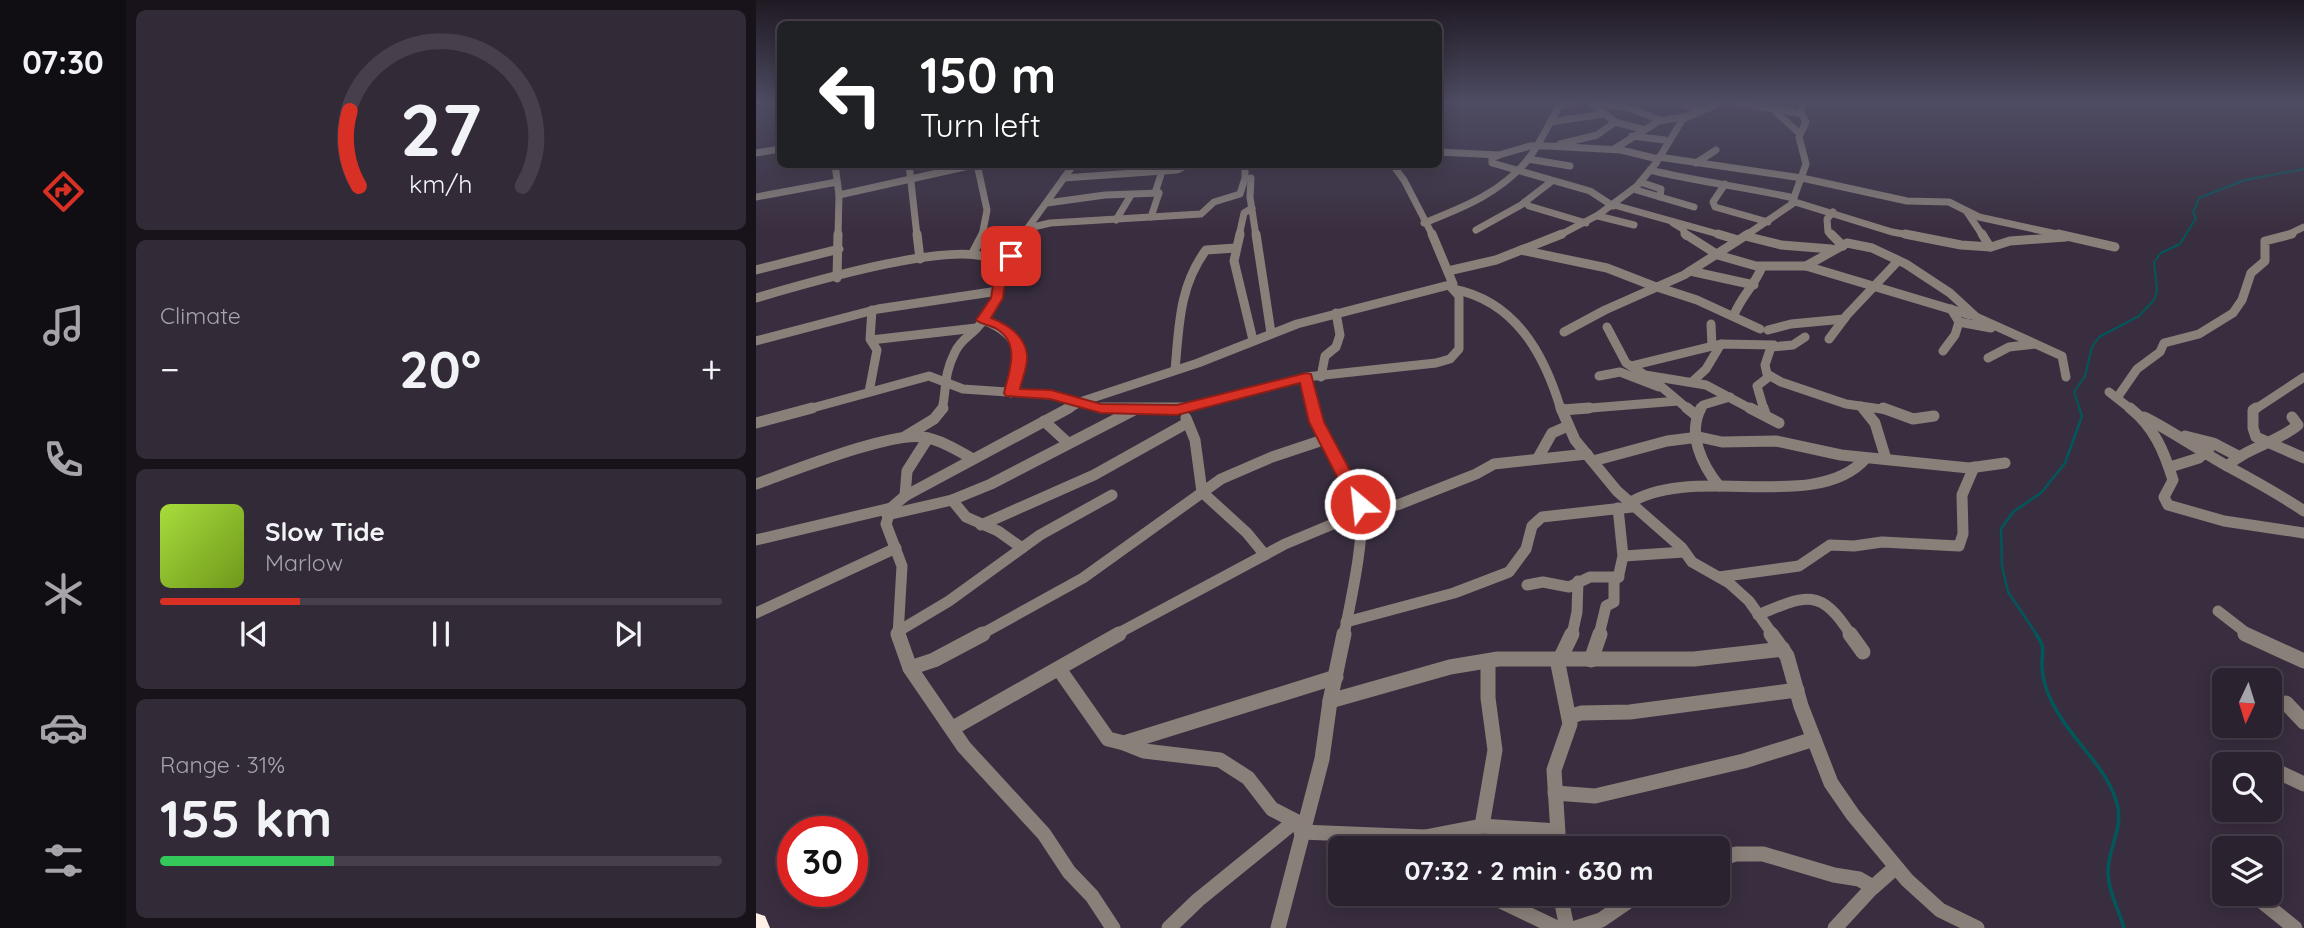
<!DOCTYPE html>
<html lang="en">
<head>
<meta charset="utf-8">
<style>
	:root { --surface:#2b222f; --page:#332a37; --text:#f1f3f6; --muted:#a6a4aa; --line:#473f4b; --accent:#d93025 }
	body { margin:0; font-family:Quicksand,sans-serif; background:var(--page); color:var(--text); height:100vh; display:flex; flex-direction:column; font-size:26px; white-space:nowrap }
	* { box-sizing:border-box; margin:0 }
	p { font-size:23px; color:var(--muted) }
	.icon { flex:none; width:38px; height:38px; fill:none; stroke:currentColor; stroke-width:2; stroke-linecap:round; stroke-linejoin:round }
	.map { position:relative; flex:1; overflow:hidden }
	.details { display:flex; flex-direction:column; gap:10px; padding:10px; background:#18131a; width:630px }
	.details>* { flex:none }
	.top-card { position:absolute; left:21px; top:21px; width:665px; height:147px; border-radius:10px; box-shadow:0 4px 18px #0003,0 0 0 2px var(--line); background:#202124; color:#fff; overflow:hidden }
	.needle { width:46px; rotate:184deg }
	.buttons { position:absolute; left:1456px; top:668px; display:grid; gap:14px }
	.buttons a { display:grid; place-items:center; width:70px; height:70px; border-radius:10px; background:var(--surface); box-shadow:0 4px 18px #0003,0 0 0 2px var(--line); font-size:35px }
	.speed { position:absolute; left:21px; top:816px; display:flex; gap:14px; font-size:35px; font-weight:700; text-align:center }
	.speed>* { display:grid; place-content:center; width:91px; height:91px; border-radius:50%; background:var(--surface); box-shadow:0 4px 18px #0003,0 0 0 2px var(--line); line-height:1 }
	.speed .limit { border:10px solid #d22; background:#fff; color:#111 }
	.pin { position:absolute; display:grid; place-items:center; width:60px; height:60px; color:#fff; margin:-30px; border-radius:14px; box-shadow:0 4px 10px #0006 }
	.me { position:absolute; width:77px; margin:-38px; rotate:332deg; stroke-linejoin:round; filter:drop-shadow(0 0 5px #0008) }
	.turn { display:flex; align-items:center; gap:24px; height:147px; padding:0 28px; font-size:32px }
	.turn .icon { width:91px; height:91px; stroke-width:2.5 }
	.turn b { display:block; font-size:49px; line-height:60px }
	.big { font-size:52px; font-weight:800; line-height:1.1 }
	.details .tile { flex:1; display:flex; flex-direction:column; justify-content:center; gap:10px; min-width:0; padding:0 24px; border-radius:10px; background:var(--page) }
	.details .dial { align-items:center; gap:0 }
	.dial svg { height:182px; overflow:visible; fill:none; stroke:var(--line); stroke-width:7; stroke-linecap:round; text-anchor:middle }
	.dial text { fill:var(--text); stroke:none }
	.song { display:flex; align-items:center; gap:21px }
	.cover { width:84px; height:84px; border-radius:10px; background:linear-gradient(135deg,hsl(80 70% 55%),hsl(80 70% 35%)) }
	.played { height:7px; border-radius:4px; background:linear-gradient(90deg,var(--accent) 25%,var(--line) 25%) }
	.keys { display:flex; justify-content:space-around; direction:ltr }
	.heat { display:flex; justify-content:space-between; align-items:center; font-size:38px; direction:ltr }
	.charge { height:10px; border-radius:5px; background:linear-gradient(90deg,#34c759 31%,var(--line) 0) }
	.trip { position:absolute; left:572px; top:836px; width:402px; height:70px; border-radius:10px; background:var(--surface); box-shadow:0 4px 18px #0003,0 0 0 2px var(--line); font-weight:800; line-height:70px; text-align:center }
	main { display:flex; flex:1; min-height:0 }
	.dock { display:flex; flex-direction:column; width:126px; justify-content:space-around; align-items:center; background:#110e13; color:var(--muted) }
	.dock .icon { width:49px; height:49px }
	.dock .active { color:var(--accent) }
	.dock b { font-size:32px; color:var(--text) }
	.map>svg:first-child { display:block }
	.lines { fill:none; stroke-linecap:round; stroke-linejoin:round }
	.stream-far2 { stroke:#02575a; stroke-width:2 }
	.stream-far1 { stroke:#02575a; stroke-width:2.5 }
	.stream { stroke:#02575a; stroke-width:3.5 }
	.minor-far3 { stroke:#8a807a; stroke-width:7 }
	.minor-far2 { stroke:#8a807a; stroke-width:9 }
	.minor-far1 { stroke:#8a807a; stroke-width:11 }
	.minor { stroke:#8a807a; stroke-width:15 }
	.highway { fill:#fdefe5; fill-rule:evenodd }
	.route { fill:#d93025; stroke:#8d1f18; stroke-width:2 }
</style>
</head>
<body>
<main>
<nav class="dock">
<b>07:30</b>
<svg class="icon active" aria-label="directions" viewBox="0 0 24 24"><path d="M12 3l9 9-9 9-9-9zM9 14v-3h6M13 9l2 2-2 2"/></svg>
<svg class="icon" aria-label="music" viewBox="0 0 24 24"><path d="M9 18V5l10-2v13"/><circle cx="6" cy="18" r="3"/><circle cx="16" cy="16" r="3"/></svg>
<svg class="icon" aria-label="phone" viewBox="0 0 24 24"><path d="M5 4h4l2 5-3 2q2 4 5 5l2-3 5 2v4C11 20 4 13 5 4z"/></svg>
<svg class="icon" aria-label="climate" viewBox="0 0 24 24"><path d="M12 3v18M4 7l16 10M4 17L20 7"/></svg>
<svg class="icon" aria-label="car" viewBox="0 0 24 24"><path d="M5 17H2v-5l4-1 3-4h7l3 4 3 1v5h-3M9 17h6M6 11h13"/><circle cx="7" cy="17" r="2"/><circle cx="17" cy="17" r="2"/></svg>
<svg class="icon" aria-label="filters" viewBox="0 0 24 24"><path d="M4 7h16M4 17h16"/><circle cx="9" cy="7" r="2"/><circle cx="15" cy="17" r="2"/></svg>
</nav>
<section class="details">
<div class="tile dial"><svg viewBox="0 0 100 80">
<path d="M14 69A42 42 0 1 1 86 69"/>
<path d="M14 69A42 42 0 0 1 10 36" stroke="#d93025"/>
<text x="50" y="56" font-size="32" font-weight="700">27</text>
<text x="50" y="72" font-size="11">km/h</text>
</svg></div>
<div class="tile"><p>Climate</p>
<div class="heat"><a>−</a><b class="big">20°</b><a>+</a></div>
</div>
<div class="tile">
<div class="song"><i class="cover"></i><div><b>Slow Tide</b><p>Marlow</p></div></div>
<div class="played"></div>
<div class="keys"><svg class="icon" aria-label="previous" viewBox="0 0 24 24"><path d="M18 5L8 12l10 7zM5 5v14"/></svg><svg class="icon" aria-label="pause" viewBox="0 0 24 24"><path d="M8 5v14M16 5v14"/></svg><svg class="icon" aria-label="next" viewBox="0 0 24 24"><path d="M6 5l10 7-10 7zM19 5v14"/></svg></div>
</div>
<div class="tile"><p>Range · 31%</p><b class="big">155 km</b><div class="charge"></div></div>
</section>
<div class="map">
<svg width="1548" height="928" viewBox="0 0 1548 928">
	<rect width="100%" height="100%" fill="#392e3f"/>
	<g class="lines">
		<path class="stream-far2" d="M1324,410L1318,392L1329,376L1336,347L1343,337L1383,316L1398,300L1401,290L1398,262L1405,253L1424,244L1440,218L1437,213L1443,198L1489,180L1548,169"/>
		<path class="stream-far1" d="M1281,635L1252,592L1246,566L1245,529L1257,512L1285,493L1309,463L1326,416L1323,408"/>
		<path class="stream" d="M1280,634C1291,650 1285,651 1286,668C1287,681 1291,693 1297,704C1314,740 1354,768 1362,808C1366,830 1352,850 1352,871C1352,891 1363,910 1368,928"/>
		<g class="minor-far3">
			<path d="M834,102L859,122L886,129"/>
			<path d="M836,102L873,108L904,120"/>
			<path d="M920,102L945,111"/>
			<path d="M976,102L1046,114"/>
			<path d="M804,106L818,102"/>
			<path d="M1020,112L1043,133"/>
			<path d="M794,122L848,114"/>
			<path d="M876,136L909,140"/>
			<path d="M804,144L841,135L859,122"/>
			<path d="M858,149L903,121L933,116"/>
			<path d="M682,152L743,155L774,146H792L865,150L902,159"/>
			<path d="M0,153L24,149"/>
			<path d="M743,155L736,158V163L834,191L857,206"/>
			<path d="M903,157L1046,178"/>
			<path d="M772,159L814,166"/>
			<path d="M940,163L960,150"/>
			<path d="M79,164L83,195L82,236"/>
			<path d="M153,164L161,236"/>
			<path d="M221,164L231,210L226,236"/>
			<path d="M636,164L648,180L677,236"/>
			<path d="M894,170C942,182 990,187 1038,198"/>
			<path d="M308,178L421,170L433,164"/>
			<path d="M495,178L494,197L500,236"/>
			<path d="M1046,178L1151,201L1193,202L1223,217L1310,236"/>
			<path d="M884,182L905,189L904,197"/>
			<path d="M969,184L957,202L959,207L1012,222"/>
			<path d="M877,189L938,207"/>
			<path d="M83,195L222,164"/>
			<path d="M0,197L81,182"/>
			<path d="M769,202L773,206L830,223"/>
			<path d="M291,203L349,195L403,193"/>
			<path d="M1036,203L1050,164L1043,137L1050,122L1045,113L1047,102"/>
			<path d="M858,205L969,236"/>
			<path d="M1211,212L1227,236"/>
			<path d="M842,216L878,225"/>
			<path d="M395,217L403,193L400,190L406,171"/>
			<path d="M360,220L375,195"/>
			<path d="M668,223C706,208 747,192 773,158C786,141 794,120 806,102"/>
			<path d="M917,223L927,229L930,236"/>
			<path d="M273,228L294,223L445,214L458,202L484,194L489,178V164"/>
			<path d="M720,230L765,205L796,181"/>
			<path d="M266,236L318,164"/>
			<path d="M483,236L488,213L496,208"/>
			<path d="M802,236L842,215L881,186L900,163L927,119L966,102"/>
			<path d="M989,236L1039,202L1136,232L1159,236"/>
			<path d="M1077,236L1072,232L1071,219L1077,212"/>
			<path d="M1529,236L1548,227"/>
		</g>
		<g class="minor-far2">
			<path d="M161,234L164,259"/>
			<path d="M484,234L478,261L497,340"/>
			<path d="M500,234L515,333"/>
			<path d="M929,234L959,253"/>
			<path d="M962,234L982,240"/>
			<path d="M1075,234L1087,246"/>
			<path d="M1149,234L1205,245L1235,247L1254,241L1310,237"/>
			<path d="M1226,234L1234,247"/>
			<path d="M1302,234L1359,247"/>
			<path d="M989,236L1025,245L1075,249"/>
			<path d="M765,250L851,268L900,287"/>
			<path d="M217,253L227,234"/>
			<path d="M958,254L1000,266H1050L1214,315"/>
			<path d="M245,266L268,234"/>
			<path d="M1050,266L1091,243L1116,248L1150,264L1194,293L1220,317L1306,356L1310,377"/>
			<path d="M0,270L83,249"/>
			<path d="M692,271L740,260L806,234"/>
			<path d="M934,271L998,285"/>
			<path d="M81,278L82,234"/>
			<path d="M901,287L941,300L1004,329"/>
			<path d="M697,289C759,301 788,353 805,410"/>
			<path d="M0,298C48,284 186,243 230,257C234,258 240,263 244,265C251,286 235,313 221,328C212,337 204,341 199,352C187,376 191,388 186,410"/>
			<path d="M978,315C986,295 997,288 1006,267"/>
			<path d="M227,320C268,336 264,355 255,393"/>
			<path d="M1203,322L1235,328"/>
			<path d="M955,324L956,346"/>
			<path d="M851,327L870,363L889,375L950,385L997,410"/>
			<path d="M1012,330L1035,324L1088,319"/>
			<path d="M808,332L849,310L928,275L992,234"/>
			<path d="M1049,337L1037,345L1015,347L1009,365L1011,374L1025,382L1090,404L1132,410"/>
			<path d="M1073,339L1091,315L1142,261"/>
			<path d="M115,340L220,328"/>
			<path d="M0,341L122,309L242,291"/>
			<path d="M1187,351L1199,335L1203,322L1195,309"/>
			<path d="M1232,358L1253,347L1279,344"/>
			<path d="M875,366L965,344L1018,345"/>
			<path d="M419,370C423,327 423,286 450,250L480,248"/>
			<path d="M843,376L864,372L903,387"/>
			<path d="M550,377L558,410"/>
			<path d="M565,377L569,356L580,347L584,335L580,313"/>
			<path d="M936,382L950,369L965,344"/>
			<path d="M901,383L933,410"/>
			<path d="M113,392L121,350L114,339L116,310"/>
			<path d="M1353,392L1376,410"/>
			<path d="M1363,395L1381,369L1404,352L1408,343L1443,334L1477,313L1486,300L1495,273L1509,261V241L1536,234"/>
			<path d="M1105,406L1110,410"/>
			<path d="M49,410L173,376L207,389L294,395L345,408L408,410"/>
			<path d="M310,410L324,402L442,363L541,324L697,284L676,234"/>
			<path d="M422,410L550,377L680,363L694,359L703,349V296L695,287"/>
			<path d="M810,410L922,401"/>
			<path d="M944,410L947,405L974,397"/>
			<path d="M1008,410L1001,386L1014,376"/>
			<path d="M1498,410L1548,377"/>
		</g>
		<g class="minor-far1">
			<path d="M345,408H429"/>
			<path d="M558,408L561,422C571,441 600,487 604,505C610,535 594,604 588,635"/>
			<path d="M805,408L819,440L861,491L926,548L936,562L973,583L993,601L1017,635"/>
			<path d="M931,408L941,416"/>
			<path d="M945,408C931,434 946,465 963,486"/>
			<path d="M994,408L1023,423"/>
			<path d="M1007,408L1009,414"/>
			<path d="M1107,408L1119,423L1130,459"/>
			<path d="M1127,408L1157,419L1178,416"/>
			<path d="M1374,408C1398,427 1408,451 1417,480L1408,497L1412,505L1468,521L1548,533"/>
			<path d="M1500,408L1497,410V428L1500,437L1548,458"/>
			<path d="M806,410L833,408"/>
			<path d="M1388,417C1418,432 1444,451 1473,467C1499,481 1523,494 1548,511"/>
			<path d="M430,418L439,440L446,492L491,533L509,555"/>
			<path d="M288,421L312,443"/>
			<path d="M0,423L56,408"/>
			<path d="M150,436L178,419L187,408"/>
			<path d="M1429,436L1457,443L1482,456"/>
			<path d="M782,458L796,433L812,426"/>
			<path d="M837,461L911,441L943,437L966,442L1020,441L1085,455L1213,468L1249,463"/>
			<path d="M1471,466C1492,447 1520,443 1542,425L1536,417"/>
			<path d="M1414,467L1443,458L1453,449"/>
			<path d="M0,484C34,472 136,431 167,437C185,440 201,450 217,459"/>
			<path d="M149,496L151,471L172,438"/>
			<path d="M196,500L210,517L242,531L266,548"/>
			<path d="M872,504C937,462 1060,515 1110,458"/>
			<path d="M131,515L196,500L235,484L378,410"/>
			<path d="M225,525L338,475L431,423"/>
			<path d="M0,540L135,508"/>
			<path d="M868,556L928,552"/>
			<path d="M963,577L1043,566L1074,545L1098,546L1126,542L1203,546L1207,534L1206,495L1218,467"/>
			<path d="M771,585L787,582L813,587L834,577H863"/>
			<path d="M1462,611L1493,635"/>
			<path d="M0,613L140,548"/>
			<path d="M1002,615C1051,594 1065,588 1095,635"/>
			<path d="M590,622L698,593L753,572L770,549L776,526L786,517L876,507"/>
			<path d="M141,632L193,601L284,535L356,495"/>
			<path d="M142,635L146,566L130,524L135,508L149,496L313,408"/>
			<path d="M224,635L327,578L465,479L516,457L570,439"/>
			<path d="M359,635L529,544L577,524L644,504L720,474L738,464L831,454"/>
			<path d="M816,635L821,612L822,581"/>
			<path d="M843,635L850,606L858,602V582L863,574L867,556L862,508"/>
		</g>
		<g class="minor">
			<path d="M142,634L154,668L208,747L288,834L313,872L336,896L357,928"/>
			<path d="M1015,634L1031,656L1045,706L1075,783L1097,815L1151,880L1184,910L1221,928"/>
			<path d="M1094,634L1107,652"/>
			<path d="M1489,634L1548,661"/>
			<path d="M801,659L814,724L798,770L803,849"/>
			<path d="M804,659L816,634"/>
			<path d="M835,660L844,634"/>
			<path d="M154,668L178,660L227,634"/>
			<path d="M303,669L352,739L368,743L580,677"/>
			<path d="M574,701L694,667L742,659H938L1027,649"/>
			<path d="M1530,703L1548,722"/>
			<path d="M813,717L825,713L874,712L1041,690"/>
			<path d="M197,728L363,634"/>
			<path d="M368,743L388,751L464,760L492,778L516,809L547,825"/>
			<path d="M1514,768L1548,784"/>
			<path d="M799,793L839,796L988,761L1058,739"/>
			<path d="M726,826L739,750L732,698V661"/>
			<path d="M545,832L669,837L726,826L801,831"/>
			<path d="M669,837L677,849"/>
			<path d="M962,859L980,854H1007L1078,875L1103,879L1117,887"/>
			<path d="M730,894L801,928"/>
			<path d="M804,894L811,928"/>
			<path d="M1504,900L1539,928"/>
			<path d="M413,928L442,900L538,822"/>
			<path d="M522,928L566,759L574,701L588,634"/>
			<path d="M820,928L845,920L883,894"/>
			<path d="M1079,928L1115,889L1140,867"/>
		</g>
		<path class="highway" d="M0,913L9,916L14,928H0Z"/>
	</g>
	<linearGradient id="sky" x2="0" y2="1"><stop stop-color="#1f1923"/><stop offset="0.44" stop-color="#4e4c63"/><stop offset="1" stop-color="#4e4c63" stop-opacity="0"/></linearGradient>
	<rect width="1548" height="232" fill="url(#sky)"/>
	<path class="route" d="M251,253L261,256L251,267L247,298L235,318C251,324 270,336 271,356C272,366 266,379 264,389L295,390L345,404L421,405L550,373L555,374L568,422L612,504L609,508H598L595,504L553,422L544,383L421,415L345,413L294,399L250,396L248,393C253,372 265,344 241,329C235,325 226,325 220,320L235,298L240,266Z"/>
</svg>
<div class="buttons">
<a><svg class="needle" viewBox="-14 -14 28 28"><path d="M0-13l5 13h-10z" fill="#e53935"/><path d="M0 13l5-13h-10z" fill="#a6a4aa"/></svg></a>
<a><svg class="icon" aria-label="search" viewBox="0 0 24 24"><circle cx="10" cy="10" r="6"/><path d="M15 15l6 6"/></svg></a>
<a><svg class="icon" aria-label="layers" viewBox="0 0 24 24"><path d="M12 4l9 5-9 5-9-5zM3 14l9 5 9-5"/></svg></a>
</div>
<div class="speed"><div class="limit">30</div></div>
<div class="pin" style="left:255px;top:256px;background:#d93025"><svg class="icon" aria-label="arrive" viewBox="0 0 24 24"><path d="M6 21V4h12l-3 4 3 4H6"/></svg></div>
<svg class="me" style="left:604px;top:504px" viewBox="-20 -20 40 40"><circle r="17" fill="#d93025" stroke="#fff" stroke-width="3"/><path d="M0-11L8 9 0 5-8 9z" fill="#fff"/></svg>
<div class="trip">07:32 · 2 min · 630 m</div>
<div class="top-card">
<div class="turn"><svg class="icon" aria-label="left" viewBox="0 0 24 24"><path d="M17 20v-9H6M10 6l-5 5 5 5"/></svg><div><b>150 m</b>Turn left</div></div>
</div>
</div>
</main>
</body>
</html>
